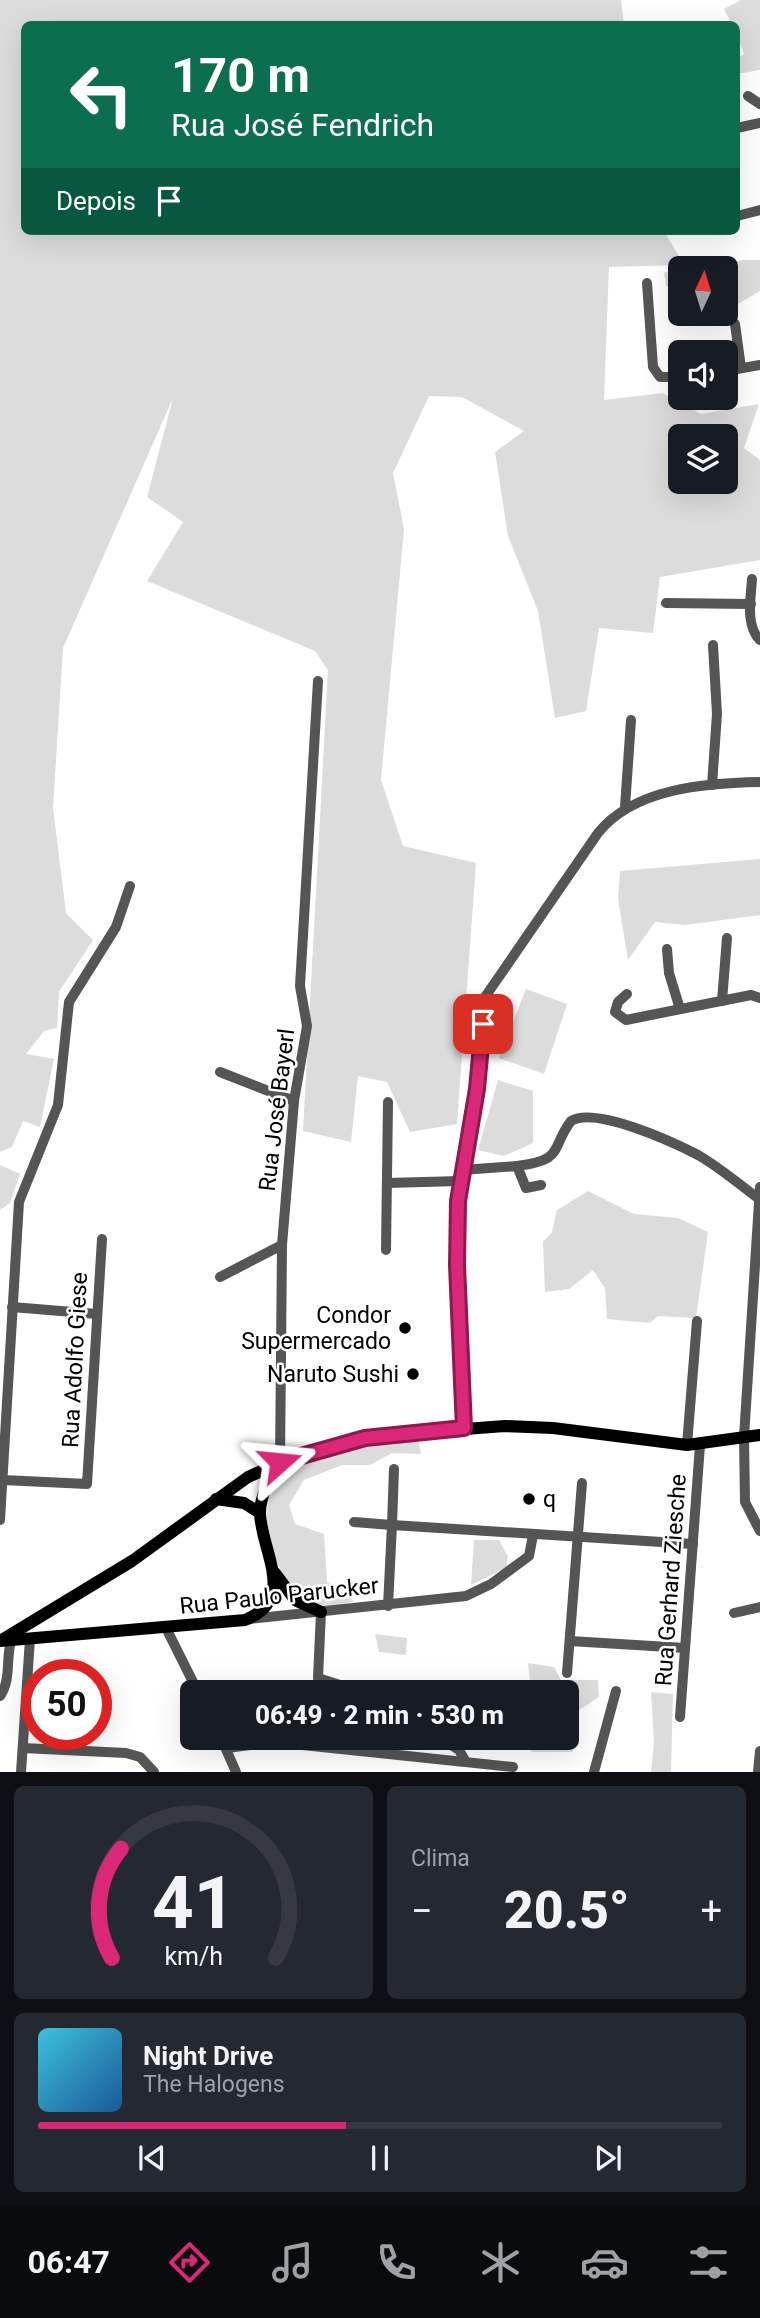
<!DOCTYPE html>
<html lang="pt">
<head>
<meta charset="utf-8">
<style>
	:root { --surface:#171b24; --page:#242831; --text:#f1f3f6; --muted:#9ea1a6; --line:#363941; --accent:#db2777 }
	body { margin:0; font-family:Roboto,sans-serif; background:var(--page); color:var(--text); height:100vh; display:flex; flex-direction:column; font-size:26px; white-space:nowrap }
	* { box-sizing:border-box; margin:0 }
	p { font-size:23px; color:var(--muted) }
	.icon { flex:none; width:38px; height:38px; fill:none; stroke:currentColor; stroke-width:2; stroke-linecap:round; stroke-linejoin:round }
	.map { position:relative; height:1772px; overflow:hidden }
	.details { display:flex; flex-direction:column; gap:14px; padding:14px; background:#0d0f14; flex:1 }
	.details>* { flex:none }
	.top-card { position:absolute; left:21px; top:21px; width:719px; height:214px; border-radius:10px; box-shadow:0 7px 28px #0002; background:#0b6e4f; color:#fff; overflow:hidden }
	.needle { width:46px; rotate:4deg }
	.buttons { position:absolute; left:668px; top:256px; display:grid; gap:14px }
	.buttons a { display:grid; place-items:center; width:70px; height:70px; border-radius:10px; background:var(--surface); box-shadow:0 7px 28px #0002; font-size:35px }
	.speed { position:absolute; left:21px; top:1659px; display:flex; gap:14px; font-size:35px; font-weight:700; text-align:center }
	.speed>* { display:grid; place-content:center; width:91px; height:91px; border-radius:50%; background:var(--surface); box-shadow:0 7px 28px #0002; line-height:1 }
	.speed .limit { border:10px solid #d22; background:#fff; color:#111 }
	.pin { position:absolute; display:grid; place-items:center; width:60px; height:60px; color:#fff; margin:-30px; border-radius:14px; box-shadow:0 4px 10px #0006 }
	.me { position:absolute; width:77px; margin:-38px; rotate:72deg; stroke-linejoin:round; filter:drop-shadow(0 0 5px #0008) }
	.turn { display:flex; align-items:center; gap:24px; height:147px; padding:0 35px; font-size:32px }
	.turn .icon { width:91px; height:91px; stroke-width:2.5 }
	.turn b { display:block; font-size:49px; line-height:60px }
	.then { display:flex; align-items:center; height:66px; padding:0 35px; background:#0003; gap:14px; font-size:26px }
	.big { font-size:52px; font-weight:800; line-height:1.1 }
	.details .widget { flex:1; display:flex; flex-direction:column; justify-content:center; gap:10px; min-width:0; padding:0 24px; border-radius:10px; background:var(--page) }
	.details .dial { align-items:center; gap:0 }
	.dial svg { height:182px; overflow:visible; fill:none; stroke:var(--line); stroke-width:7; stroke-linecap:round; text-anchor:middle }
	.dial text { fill:var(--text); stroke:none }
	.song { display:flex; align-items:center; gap:21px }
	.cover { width:84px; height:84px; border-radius:10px; background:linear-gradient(135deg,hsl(190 70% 55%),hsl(210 70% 35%)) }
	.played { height:7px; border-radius:4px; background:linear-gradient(90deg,var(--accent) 45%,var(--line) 45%) }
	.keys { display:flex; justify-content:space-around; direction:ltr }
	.heat { display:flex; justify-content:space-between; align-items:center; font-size:38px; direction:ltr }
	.details .tiles { flex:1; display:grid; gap:14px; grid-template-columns:1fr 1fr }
	.widget:last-child { grid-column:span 2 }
	.trip { position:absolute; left:180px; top:1680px; width:399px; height:70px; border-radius:10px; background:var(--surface); box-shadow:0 7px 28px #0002; font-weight:800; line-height:70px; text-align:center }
	.menu { display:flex; height:112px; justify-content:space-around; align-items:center; background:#090b0e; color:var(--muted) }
	.menu .icon { width:49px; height:49px }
	.menu .current { color:var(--accent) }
	.menu b { font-size:32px; color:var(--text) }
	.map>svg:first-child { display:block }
	.green { fill:#dcdcdc; fill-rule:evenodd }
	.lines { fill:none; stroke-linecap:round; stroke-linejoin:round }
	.minor { stroke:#555; stroke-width:10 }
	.major { stroke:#000; stroke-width:12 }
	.route-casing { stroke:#8e194d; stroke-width:18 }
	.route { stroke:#db2777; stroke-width:12 }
	.poi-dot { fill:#000; stroke:#fff; stroke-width:2.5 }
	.labels { text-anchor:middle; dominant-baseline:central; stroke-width:5; stroke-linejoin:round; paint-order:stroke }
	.street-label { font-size:23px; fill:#000; stroke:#fff }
	.poi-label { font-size:23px; fill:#000; stroke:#fff; text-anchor:end }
</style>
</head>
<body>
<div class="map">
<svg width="760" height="1772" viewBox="0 0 760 1772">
	<rect width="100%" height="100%" fill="#fff"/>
	<g class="green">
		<path d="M0,0H621L624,24H24V231H664L684,265L697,268H681V293L666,286L664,273L681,265L609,267L604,400L663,393L701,414L759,404L744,448L760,460V560L660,577L653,633L599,628L586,711L555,718L538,611L508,536L495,452L524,431L462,397L429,396L393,473L404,529L381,780L403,846L476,863L457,1124L410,1132L387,1082L358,1076L351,1142L303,1131L328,670L315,651L147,581L183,522L147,497L173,398L63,648L53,808L66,913L93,940L59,992L57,1028L44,1031L26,1054L54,1059L40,1127L23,1121L12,1147L0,1152ZM681,436H726V481H681Z"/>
		<path d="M741,0H760V70L737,74V58L744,54L737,35V24H732L724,9Z"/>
		<path d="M743,260H760V291L726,311V268H715Z"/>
		<path d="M760,859V915L685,925L655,922L628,960L618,899L620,871Z"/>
		<path d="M526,989L567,1004L544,1074L499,1058Z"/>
		<path d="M498,1080L533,1091V1143L504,1156L478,1150Z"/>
		<path d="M0,1165L20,1174L10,1203L0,1210Z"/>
		<path d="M588,1191L634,1214L678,1218L708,1232L696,1318L658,1316L650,1323L607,1319L605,1288L593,1270L569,1289L545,1292L543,1242L552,1232L557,1210Z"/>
		<path d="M418,1439L421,1454L392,1453L370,1465H342L304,1480L289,1505L295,1524L324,1534L327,1582L354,1601C346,1603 335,1608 327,1608C286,1606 259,1534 269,1501C274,1484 285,1468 301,1459C320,1449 394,1440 418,1439Z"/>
		<path d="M474,1540H499L508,1557L506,1568L471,1585Z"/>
		<path d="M375,1634L407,1638L406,1655L379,1652Z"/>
		<path d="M528,1663L554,1667L561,1680H598L599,1697L567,1718V1692H531Z"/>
		<path d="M651,1692L673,1694L671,1772H651L654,1743Z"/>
		<path d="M567,1726L579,1738L572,1752H533L525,1747V1738H567Z"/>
	</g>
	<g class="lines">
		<g class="minor">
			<path d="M748,96L760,104"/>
			<path d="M737,128L760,123"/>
			<path d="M737,216L760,210"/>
			<path d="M647,283L653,367L660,377H681"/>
			<path d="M735,324L741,368"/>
			<path d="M726,371L760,365"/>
			<path d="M752,579C751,597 745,626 760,640"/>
			<path d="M666,603L751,604"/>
			<path d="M712,785L717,714L713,645"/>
			<path d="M625,807L631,720"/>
			<path d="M667,949L669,973L680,1009"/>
			<path d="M627,994L618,1002L615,1012L626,1020L751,995L760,998"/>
			<path d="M722,1001L727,938"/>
			<path d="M220,1072L294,1101"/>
			<path d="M517,1166C565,1160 550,1149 571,1121C595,1106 673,1142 698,1155C719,1167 739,1184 759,1199"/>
			<path d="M462,1170L517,1166L526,1188L541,1185"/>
			<path d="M387,1183L460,1181"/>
			<path d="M760,1187L744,1437L745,1502L760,1531"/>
			<path d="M386,1250L388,1102"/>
			<path d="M220,1277L282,1245"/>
			<path d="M12,1307L97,1314"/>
			<path d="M464,1428L457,1265L458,1201L477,1089L485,997L598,833C634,788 706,783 760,782"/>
			<path d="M687,1445L697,1321"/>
			<path d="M280,1462L282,1245L294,1101L307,1026L300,986L318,681"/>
			<path d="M3,1480L87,1484L102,1239"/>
			<path d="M0,1520L19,1202L58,1105L69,1002L116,927L130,886"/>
			<path d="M354,1522L392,1525L394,1469"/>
			<path d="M388,1606L392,1525L693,1544"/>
			<path d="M321,1612L318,1678L362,1692"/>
			<path d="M734,1613L760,1607"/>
			<path d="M249,1619L466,1596L491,1584L529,1556L533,1535"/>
			<path d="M166,1628L198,1692"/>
			<path d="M570,1641L685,1648"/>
			<path d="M567,1673L582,1483"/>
			<path d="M0,1696C12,1679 5,1657 12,1637"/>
			<path d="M680,1717L700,1445"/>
			<path d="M221,1738L236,1772"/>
			<path d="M441,1738L459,1750L466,1762"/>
			<path d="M23,1748L126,1753L140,1757L154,1772"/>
			<path d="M227,1748L274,1742L513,1767"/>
			<path d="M75,1750V1734"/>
			<path d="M21,1772L30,1639"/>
			<path d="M594,1772L616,1691"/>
			<path d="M758,1772L760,1751"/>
		</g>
		<g class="major">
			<path d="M216,1499L244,1503L260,1513"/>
			<path d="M275,1573L295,1600L321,1612"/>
			<path d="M0,1641L132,1561L248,1477L299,1454L384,1435L505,1426L553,1428L687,1445L760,1435"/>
			<path d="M0,1641L245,1620C298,1599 261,1551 260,1513C260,1495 271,1477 280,1462"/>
		</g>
	</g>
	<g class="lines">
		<defs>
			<path id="route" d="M280,1462L365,1438L464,1428L457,1265L458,1201L477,1089L483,1024"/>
		</defs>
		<use href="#route" class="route-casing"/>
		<use href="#route" class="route"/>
	</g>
	<g class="poi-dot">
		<circle cx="405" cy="1328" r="7"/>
		<circle cx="413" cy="1374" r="7"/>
		<circle cx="529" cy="1499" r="7"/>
	</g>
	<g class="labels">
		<g class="street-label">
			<text transform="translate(277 1110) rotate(-83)">Rua José Bayerl</text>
			<text transform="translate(75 1360) rotate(-87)">Rua Adolfo Giese</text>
			<text transform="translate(671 1580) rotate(-86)">Rua Gerhard Ziesche</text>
			<text transform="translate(279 1596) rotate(-6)">Rua Paulo Parucker</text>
		</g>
		<g class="poi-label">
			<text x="391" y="1315">Condor<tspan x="391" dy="26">Supermercado</tspan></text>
			<text x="399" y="1374">Naruto Sushi</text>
			<text x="543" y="1499" text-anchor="start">q</text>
		</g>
	</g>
</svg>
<div class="buttons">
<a><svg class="needle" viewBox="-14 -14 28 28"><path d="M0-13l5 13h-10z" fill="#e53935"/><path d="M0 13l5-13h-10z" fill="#9ea1a6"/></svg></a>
<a><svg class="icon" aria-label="sound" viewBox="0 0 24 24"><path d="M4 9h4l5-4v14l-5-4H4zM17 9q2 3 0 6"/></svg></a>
<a><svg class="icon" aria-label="layers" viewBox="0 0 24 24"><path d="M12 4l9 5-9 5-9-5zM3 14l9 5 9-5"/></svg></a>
</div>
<div class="speed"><div class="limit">50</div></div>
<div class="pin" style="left:483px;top:1024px;background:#d93025"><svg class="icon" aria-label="arrive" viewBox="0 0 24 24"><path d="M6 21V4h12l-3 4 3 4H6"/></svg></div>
<svg class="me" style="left:280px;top:1462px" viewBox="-20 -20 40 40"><path d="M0-17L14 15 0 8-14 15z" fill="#db2777" stroke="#fff" stroke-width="4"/></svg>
<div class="trip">06:49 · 2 min · 530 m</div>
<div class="top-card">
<div class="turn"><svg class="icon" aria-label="left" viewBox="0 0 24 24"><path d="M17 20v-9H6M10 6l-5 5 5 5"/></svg><div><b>170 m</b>Rua José Fendrich</div></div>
<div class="then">Depois<svg class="icon" aria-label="arrive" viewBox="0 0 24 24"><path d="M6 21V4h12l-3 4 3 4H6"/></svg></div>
</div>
</div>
<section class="details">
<div class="tiles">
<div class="widget dial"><svg viewBox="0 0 100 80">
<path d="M14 69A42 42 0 1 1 86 69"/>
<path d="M14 69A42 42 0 0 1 18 21" stroke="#db2777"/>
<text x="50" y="56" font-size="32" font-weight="700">41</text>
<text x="50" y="72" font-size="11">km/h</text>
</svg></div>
<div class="widget"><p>Clima</p>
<div class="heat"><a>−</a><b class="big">20.5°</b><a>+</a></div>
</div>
<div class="widget">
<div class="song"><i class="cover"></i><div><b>Night Drive</b><p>The Halogens</p></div></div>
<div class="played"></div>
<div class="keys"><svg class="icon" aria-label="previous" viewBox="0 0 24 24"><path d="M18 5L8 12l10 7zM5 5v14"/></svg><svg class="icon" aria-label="pause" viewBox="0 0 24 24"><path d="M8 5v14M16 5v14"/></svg><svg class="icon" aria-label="next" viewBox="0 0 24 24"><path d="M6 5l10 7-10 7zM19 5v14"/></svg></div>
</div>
</div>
</section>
<nav class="menu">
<b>06:47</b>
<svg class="icon current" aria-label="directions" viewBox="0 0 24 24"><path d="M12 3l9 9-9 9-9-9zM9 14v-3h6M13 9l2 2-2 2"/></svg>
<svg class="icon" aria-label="music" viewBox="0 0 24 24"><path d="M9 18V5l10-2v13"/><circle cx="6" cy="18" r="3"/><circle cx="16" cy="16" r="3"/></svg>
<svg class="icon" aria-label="phone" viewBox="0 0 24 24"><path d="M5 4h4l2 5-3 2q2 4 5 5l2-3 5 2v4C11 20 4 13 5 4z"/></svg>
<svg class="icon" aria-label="climate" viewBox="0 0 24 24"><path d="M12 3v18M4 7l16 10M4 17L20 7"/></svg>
<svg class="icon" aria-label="car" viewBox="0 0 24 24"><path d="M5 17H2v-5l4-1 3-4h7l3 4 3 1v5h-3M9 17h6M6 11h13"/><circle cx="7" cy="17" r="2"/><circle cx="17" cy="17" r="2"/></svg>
<svg class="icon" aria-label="filters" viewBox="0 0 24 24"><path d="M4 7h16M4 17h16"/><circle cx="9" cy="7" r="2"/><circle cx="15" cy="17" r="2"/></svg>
</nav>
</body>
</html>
